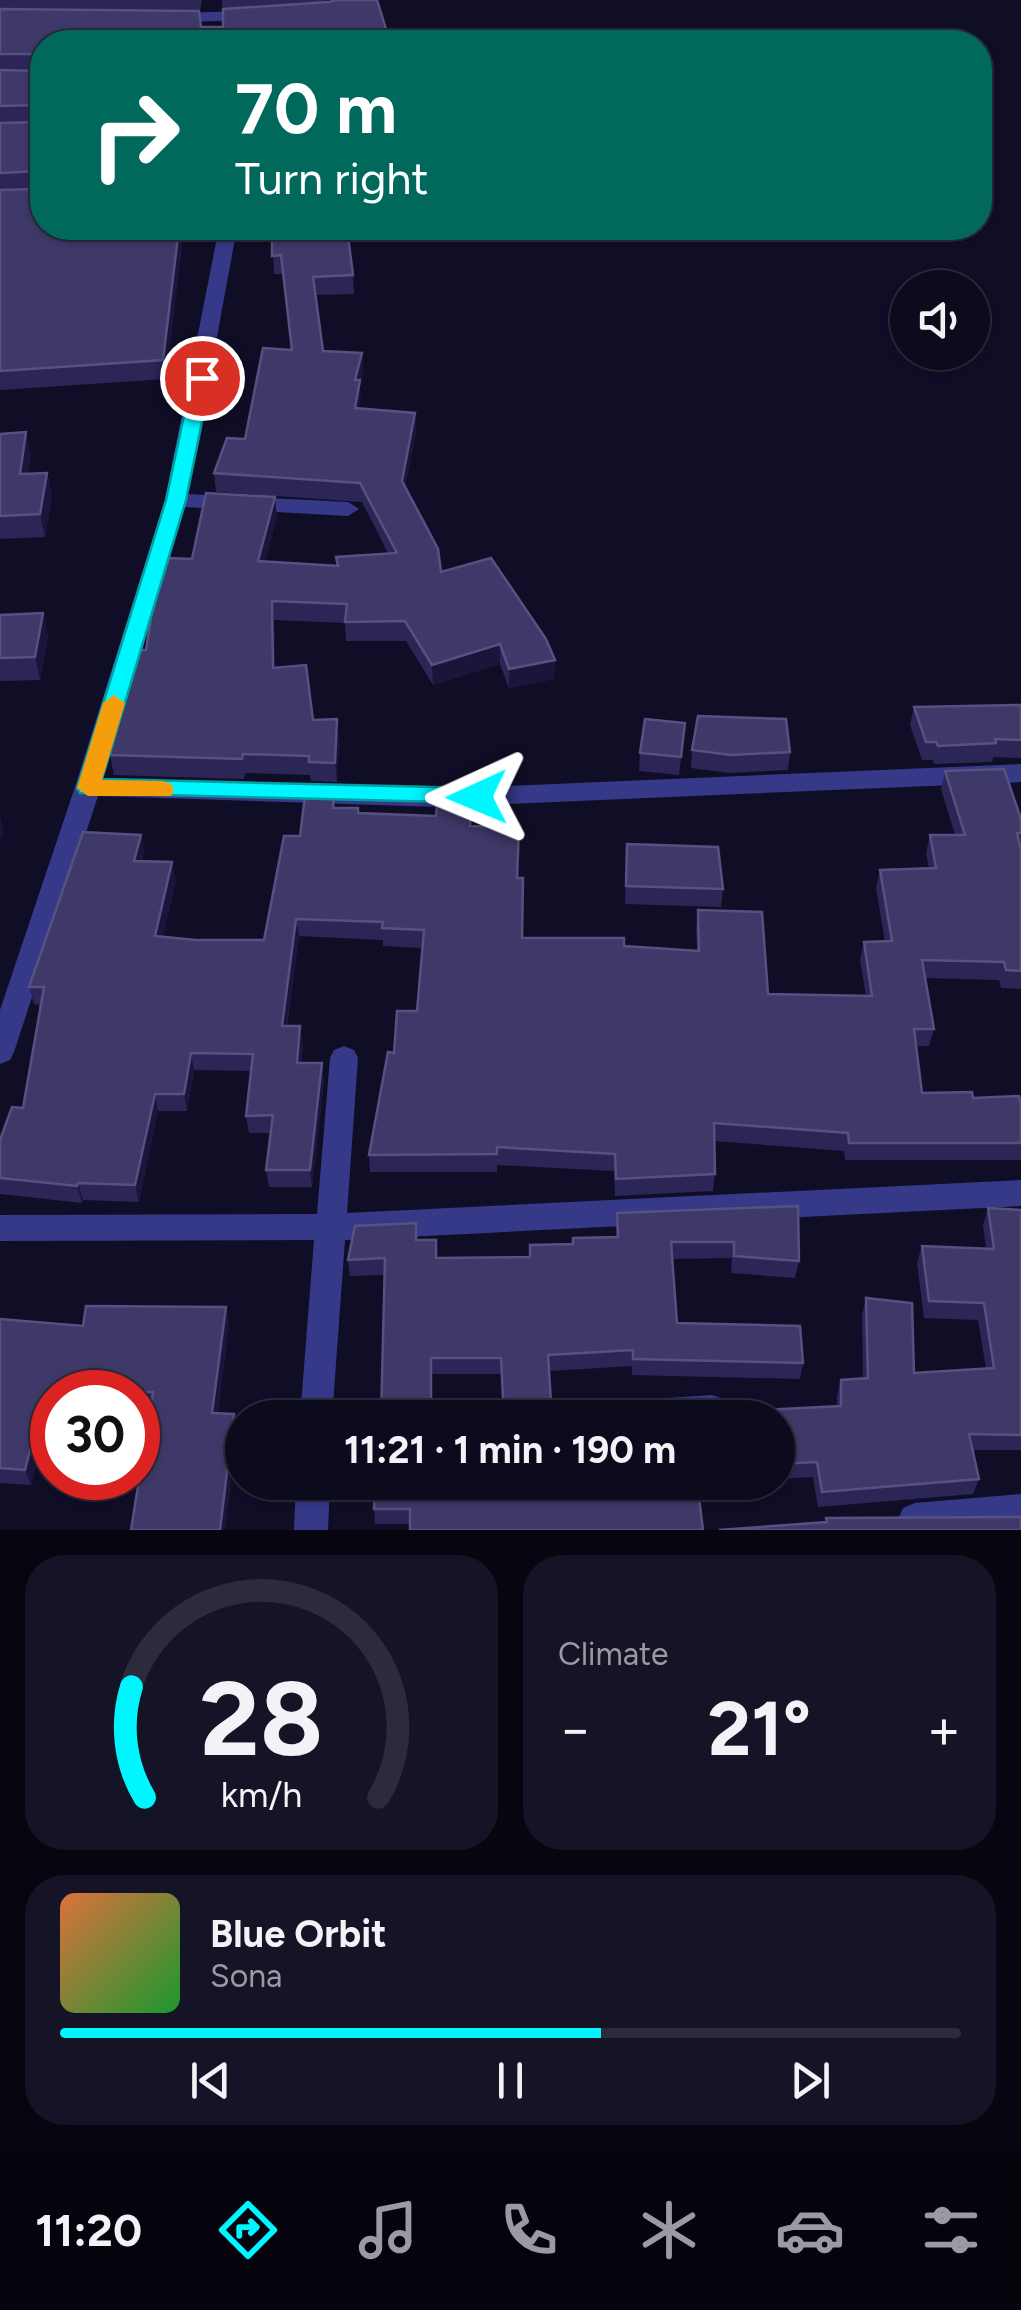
<!DOCTYPE html>
<html lang="en">
<head>
<meta charset="utf-8">
<style>
	:root { --surface:#0c0a1d; --page:#151326; --text:#f1f3f6; --muted:#9a9aa4; --line:#2c2b3b; --accent:#00f6fe }
	body { margin:0; font-family:Figtree,sans-serif; background:var(--page); color:var(--text); height:100vh; display:flex; flex-direction:column; font-size:38px; white-space:nowrap }
	* { box-sizing:border-box; margin:0 }
	p { font-size:32px; color:var(--muted) }
	.icon { flex:none; width:55px; height:55px; fill:none; stroke:currentColor; stroke-width:2; stroke-linecap:round; stroke-linejoin:round }
	.map { position:relative; height:1530px; overflow:hidden }
	.details { display:flex; flex-direction:column; gap:25px; padding:25px; background:#070610; flex:1 }
	.details>* { flex:none }
	.hud { position:absolute; left:30px; top:30px; width:962px; height:210px; border-radius:40px; box-shadow:0 2px 8px #0004,0 0 0 2px var(--line); background:#00695c; color:#fff; overflow:hidden }
	.buttons { position:absolute; left:890px; top:270px; display:grid; gap:20px }
	.buttons a { display:grid; place-items:center; width:100px; height:100px; border-radius:50%; background:var(--surface); box-shadow:0 2px 8px #0004,0 0 0 2px var(--line); font-size:50px }
	.speed { position:absolute; left:30px; top:1370px; display:flex; gap:20px; font-size:50px; font-weight:700; text-align:center }
	.speed>* { display:grid; place-content:center; width:130px; height:130px; border-radius:50%; background:var(--surface); box-shadow:0 2px 8px #0004,0 0 0 2px var(--line); line-height:1 }
	.speed .limit { border:15px solid #d22; background:#fff; color:#111 }
	.pin { position:absolute; display:grid; place-items:center; width:85px; height:85px; color:#fff; margin:-42px; border:5px solid #fff; border-radius:50%; box-shadow:0 2px 10px #0007 }
	.me { position:absolute; width:110px; margin:-55px; rotate:269deg; stroke-linejoin:round; filter:drop-shadow(0 0 8px #0008) }
	.turn { display:flex; align-items:center; gap:35px; height:210px; padding:0 40px; font-size:45px }
	.turn .icon { width:130px; height:130px; stroke-width:2.5 }
	.turn b { display:block; font-size:70px; line-height:85px }
	.big { font-size:75px; font-weight:700; line-height:1.1 }
	.details .tile { flex:1; display:flex; flex-direction:column; justify-content:center; gap:15px; min-width:0; padding:0 35px; border-radius:40px; background:var(--page) }
	.details .dial { align-items:center; gap:0 }
	.dial svg { height:260px; overflow:visible; fill:none; stroke:var(--line); stroke-width:7; stroke-linecap:round; text-anchor:middle }
	.dial text { fill:var(--text); stroke:none }
	.song { display:flex; align-items:center; gap:30px }
	.cover { width:120px; height:120px; border-radius:15px; background:linear-gradient(135deg,hsl(20 70% 55%),hsl(130 70% 35%)) }
	.played { height:10px; border-radius:5px; background:linear-gradient(90deg,var(--accent) 60%,var(--line) 60%) }
	.keys { display:flex; justify-content:space-around; direction:ltr }
	.heat { display:flex; justify-content:space-between; align-items:center; font-size:55px; direction:ltr }
	.details .tiles { flex:1; display:grid; gap:25px; grid-template-columns:1fr 1fr }
	.tile:last-child { grid-column:span 2 }
	.trip { position:absolute; left:225px; top:1400px; width:570px; height:100px; border-radius:50px; background:var(--surface); box-shadow:0 2px 8px #0004,0 0 0 2px var(--line); font-weight:700; line-height:100px; text-align:center }
	.tab-bar { display:flex; height:160px; justify-content:space-around; align-items:center; background:#05040c; color:var(--muted) }
	.tab-bar .icon { width:70px; height:70px }
	.tab-bar .on { color:var(--accent) }
	.tab-bar b { font-size:45px; color:var(--text) }
	.map>svg:first-child { display:block }
	.lines { fill:none; stroke-linecap:round; stroke-linejoin:round }
	.street { fill:#363988; fill-rule:evenodd }
	.wall { fill:#2c2656 }
	.shaded-wall { fill:#19153b }
	.building { fill:#3e3968; stroke:#565180; stroke-width:2.5 }
	.route { fill:#00f6fe; stroke:#00a0a5; stroke-width:2.5 }
	.slow { fill:#f59e0b }
</style>
</head>
<body>
<div class="map">
<svg width="1021" height="1530" viewBox="0 0 1021 1530">
	<rect width="100%" height="100%" fill="#100e27"/>
	<g class="lines">
		<g class="street">
			<path d="M254,11L260,13V19L169,23L161,18L169,13Z"/>
			<path d="M219,228H237L188,494L348,502L359,509L348,516L185,507L103,778L438,789L1021,764V782L438,807L98,796L14,1052L10,1060L0,1064V1010L75,787L165,500Z"/>
			<path d="M344,1046L354,1050L358,1058L347,1213L1021,1180V1206L345,1240L332,1418H300L314,1240L0,1241V1215L317,1214L330,1058L334,1050Z"/>
			<path d="M712,1395L724,1399L728,1410L725,1418H575L579,1407L591,1403Z"/>
			<path d="M296,1482H330L328,1530H294Z"/>
			<path d="M1021,1494V1528L902,1530L898,1520L903,1508L915,1503Z"/>
		</g>
	</g>
	<g class="wall">
		<path d="M0,0H202L200,10L0,8Z"/>
		<path d="M222,0H328L325,2L390,42H42V228H184L166,379L0,390V9L201,27H223Z"/>
		<path d="M272,228L353,275L354,294L315,295L323,351L362,353L363,372L360,385L359,408L415,413L416,432L405,487L441,572L555,660L554,679L509,688L500,664L433,685L406,641H346L345,623L274,620L275,668L313,720L339,739L337,782L311,781L310,775L245,773L244,779L114,775L110,755L146,650L160,586L192,559L277,516L265,562L337,566L388,553L362,502L216,492L214,473L245,439L292,350L283,274H274Z"/>
		<path d="M0,434L31,455L28,474L47,473L52,496L45,537L0,539Z"/>
		<path d="M43,613L48,636L40,680L0,681V615Z"/>
		<path d="M1021,705V758L993,757L992,762L934,764L933,760H922L910,725L914,707Z"/>
		<path d="M685,723L679,775L639,771L640,753Z"/>
		<path d="M692,750L790,752L788,770L729,773L691,768Z"/>
		<path d="M945,771L1021,819V989L1001,988L999,980L925,978L934,1029L929,1046H917L922,1093L1021,1104V1160H845L844,1151L714,1141L715,1174L713,1191L615,1196L614,1171L497,1165V1172H370L369,1155L394,1053L417,1011L422,948L383,946V940L299,936L287,1026L303,1044L301,1063H322L324,1080L312,1187H269L266,1170L271,1133H249L246,1116L251,1071L194,1070L187,1111H158L139,1202L83,1200L82,1203L0,1194V1140L23,1108L41,1005L34,1004L29,987L141,835L144,853L142,861L176,880L163,936L196,940H264L300,836L335,808L358,813L472,826L517,878L522,938L697,951L696,928L698,910L768,994L866,996L860,960L864,942H885L876,888L880,870L929,868L926,853L930,835H955L941,789Z"/>
		<path d="M627,844L723,889L721,907L625,904Z"/>
		<path d="M798,1206L799,1261L795,1278L731,1273L732,1258L672,1259L677,1323L803,1363L800,1379L632,1375V1366L501,1374H432V1418H381L384,1275L350,1276L348,1260L416,1223L417,1240L437,1258L530,1257L572,1244L616,1237L617,1213Z"/>
		<path d="M988,1208L1021,1210V1450H973L979,1479L973,1494L818,1507L813,1477L778,1479V1418L837,1406V1396L841,1380L863,1379L862,1315L866,1298L914,1373L986,1368L978,1320L924,1318L917,1263L922,1246L986,1248L983,1225Z"/>
		<path d="M226,1307L229,1323L218,1413L237,1429L225,1530H131L150,1408H138V1392H52V1408H51L31,1485L0,1483V1319L83,1326Z"/>
		<path d="M351,1482H699L410,1524H375L374,1509L375,1483Z"/>
	</g>
	<g class="shaded-wall">
		<path d="M179,228H184L166,379L163,360Z"/>
		<path d="M362,353L363,372L360,385L361,398L357,427L355,380Z"/>
		<path d="M415,413L416,432L402,500V481Z"/>
		<path d="M26,432L31,455L25,497L20,474Z"/>
		<path d="M47,473L52,496L45,537L40,514Z"/>
		<path d="M275,497L277,516L260,581L258,561Z"/>
		<path d="M272,601L274,620L275,688L273,668Z"/>
		<path d="M43,613L48,636L40,680L35,657Z"/>
		<path d="M500,644V664L433,685L432,665Z"/>
		<path d="M555,660L554,679L509,688V669Z"/>
		<path d="M337,719L339,739L337,782L335,763Z"/>
		<path d="M0,815L4,832L0,841Z"/>
		<path d="M141,835L144,853L137,879L134,861Z"/>
		<path d="M172,862L176,880L159,954L155,936Z"/>
		<path d="M296,919L299,936L284,1043L282,1026Z"/>
		<path d="M300,1026L303,1044L299,1080L297,1063Z"/>
		<path d="M191,1053L194,1070L187,1111L184,1094Z"/>
		<path d="M322,1063L324,1080L312,1187L310,1170Z"/>
		<path d="M155,1094L158,1111L139,1202L135,1185Z"/>
		<path d="M78,1183L83,1200L82,1203L77,1186Z"/>
		<path d="M226,1307L229,1323L216,1429L212,1413Z"/>
		<path d="M45,1392L51,1408L31,1485L25,1470Z"/>
		<path d="M234,1414L237,1429L225,1530H220Z"/>
	</g>
	<g class="building">
		<path d="M335,0H377L390,42H42V57L39,54H0V9L199,11L201,27H223V9L329,2Z"/>
		<path d="M42,58V118L39,105L0,106V70L39,71Z"/>
		<path d="M42,118V228H179L163,360L0,371V190L39,189L42,185L39,171L0,173V123L39,122Z"/>
		<path d="M272,228H347L353,275L313,277L323,351L362,353L355,380H360L355,408L415,413L402,481L438,549L441,572L491,558L546,639L555,660L509,669L500,644L432,665L405,621L345,622L347,604L272,601L273,668L306,665L313,720L337,719L335,763L309,762V756L243,754L242,759L110,755L134,658L137,650H146L156,586H160L169,558L192,559L206,493L275,497L258,561L338,566L336,557L397,553L360,483L214,473L227,438L245,439L263,348L292,350L281,255L272,256Z"/>
		<path d="M26,432L20,474L47,473L40,514L0,516V434Z"/>
		<path d="M43,613L35,657L0,658V615Z"/>
		<path d="M1021,705V740L995,739L996,743L938,746L936,742H926L914,707Z"/>
		<path d="M698,716L786,719L790,752L731,755L692,750Z"/>
		<path d="M645,719L685,723L681,757L640,753Z"/>
		<path d="M1004,769L1021,819V833H1017L1021,849V971L1006,970L1004,962L922,960L934,1029H914L922,1093L972,1092L973,1098L1019,1096L1021,1104V1143H849L848,1133L714,1123L715,1174L616,1179L615,1154L497,1147V1154L369,1155L388,1052L394,1053L397,1011H417L424,930L382,928L383,922L296,919L282,1026H300L297,1063H322L310,1170H266L273,1115L246,1116L253,1054L191,1053L184,1094H155L135,1185L78,1183L77,1186L0,1178V1140L12,1107L23,1108L44,987H29L83,832L141,835L134,861L172,862L155,936L196,940H264L284,836H300L306,788L334,789L333,808H358V813L436,816L437,802L472,804L470,826L519,827L517,878H523L522,938H624V946L699,951L698,910L762,912L768,994L872,996L864,942L892,941L880,870L936,868L930,835H965L945,771Z"/>
		<path d="M627,844L718,847L723,889L626,886Z"/>
		<path d="M798,1206L799,1261L734,1256V1242H671L677,1323L800,1326L803,1363L633,1359V1350L548,1355L552,1418H504L501,1358H431V1418H381L385,1258L348,1260L355,1226L416,1223V1240H436V1258L530,1257V1245L573,1244V1238L618,1237L617,1213Z"/>
		<path d="M988,1208L1021,1210V1435L969,1434L979,1479L822,1492L817,1462L778,1464V1418H599L841,1406V1380L868,1378L866,1298L912,1303L914,1373L994,1368L984,1303L929,1301L922,1246L994,1249Z"/>
		<path d="M86,1306L226,1307L212,1413L234,1414L220,1530H131L153,1392H45L25,1470L0,1468V1319L83,1326Z"/>
		<path d="M375,1482H697L703,1530H410V1509H374Z"/>
		<path d="M1021,1517V1530H719L827,1522L826,1518Z"/>
	</g>
	<path class="route" d="M202,372L211,378L186,500L102,779L477,788L488,797L485,803L80,793L77,788L166,500L192,378Z"/>
	<path class="slow" d="M114,695L125,703L102,780L163,781L171,784L174,790L171,796H88L77,788L103,703Z"/>
</svg>
<div class="buttons">
<a><svg class="icon" aria-label="sound" viewBox="0 0 24 24"><path d="M4 9h4l5-4v14l-5-4H4zM17 9q2 3 0 6"/></svg></a>
</div>
<div class="speed"><div class="limit">30</div></div>
<div class="pin" style="left:202px;top:378px;background:#d93025"><svg class="icon" aria-label="arrive" viewBox="0 0 24 24"><path d="M6 21V4h12l-3 4 3 4H6"/></svg></div>
<svg class="me" style="left:477px;top:797px" viewBox="-20 -20 40 40"><path d="M0-17L14 15 0 8-14 15z" fill="#00f6fe" stroke="#fff" stroke-width="4"/></svg>
<div class="trip">11:21 · 1 min · 190 m</div>
<div class="hud">
<div class="turn"><svg class="icon" aria-label="right" viewBox="0 0 24 24"><path d="M7 20v-9h11M14 6l5 5-5 5"/></svg><div><b>70 m</b>Turn right</div></div>
</div>
</div>
<section class="details">
<div class="tiles">
<div class="tile dial"><svg viewBox="0 0 100 80">
<path d="M14 69A42 42 0 1 1 86 69"/>
<path d="M14 69A42 42 0 0 1 10 35" stroke="#00f6fe"/>
<text x="50" y="56" font-size="32" font-weight="700">28</text>
<text x="50" y="72" font-size="11">km/h</text>
</svg></div>
<div class="tile"><p>Climate</p>
<div class="heat"><a>−</a><b class="big">21°</b><a>+</a></div>
</div>
<div class="tile">
<div class="song"><i class="cover"></i><div><b>Blue Orbit</b><p>Sona</p></div></div>
<div class="played"></div>
<div class="keys"><svg class="icon" aria-label="previous" viewBox="0 0 24 24"><path d="M18 5L8 12l10 7zM5 5v14"/></svg><svg class="icon" aria-label="pause" viewBox="0 0 24 24"><path d="M8 5v14M16 5v14"/></svg><svg class="icon" aria-label="next" viewBox="0 0 24 24"><path d="M6 5l10 7-10 7zM19 5v14"/></svg></div>
</div>
</div>
</section>
<nav class="tab-bar">
<b>11:20</b>
<svg class="icon on" aria-label="directions" viewBox="0 0 24 24"><path d="M12 3l9 9-9 9-9-9zM9 14v-3h6M13 9l2 2-2 2"/></svg>
<svg class="icon" aria-label="music" viewBox="0 0 24 24"><path d="M9 18V5l10-2v13"/><circle cx="6" cy="18" r="3"/><circle cx="16" cy="16" r="3"/></svg>
<svg class="icon" aria-label="phone" viewBox="0 0 24 24"><path d="M5 4h4l2 5-3 2q2 4 5 5l2-3 5 2v4C11 20 4 13 5 4z"/></svg>
<svg class="icon" aria-label="climate" viewBox="0 0 24 24"><path d="M12 3v18M4 7l16 10M4 17L20 7"/></svg>
<svg class="icon" aria-label="car" viewBox="0 0 24 24"><path d="M5 17H2v-5l4-1 3-4h7l3 4 3 1v5h-3M9 17h6M6 11h13"/><circle cx="7" cy="17" r="2"/><circle cx="17" cy="17" r="2"/></svg>
<svg class="icon" aria-label="filters" viewBox="0 0 24 24"><path d="M4 7h16M4 17h16"/><circle cx="9" cy="7" r="2"/><circle cx="15" cy="17" r="2"/></svg>
</nav>
</body>
</html>
